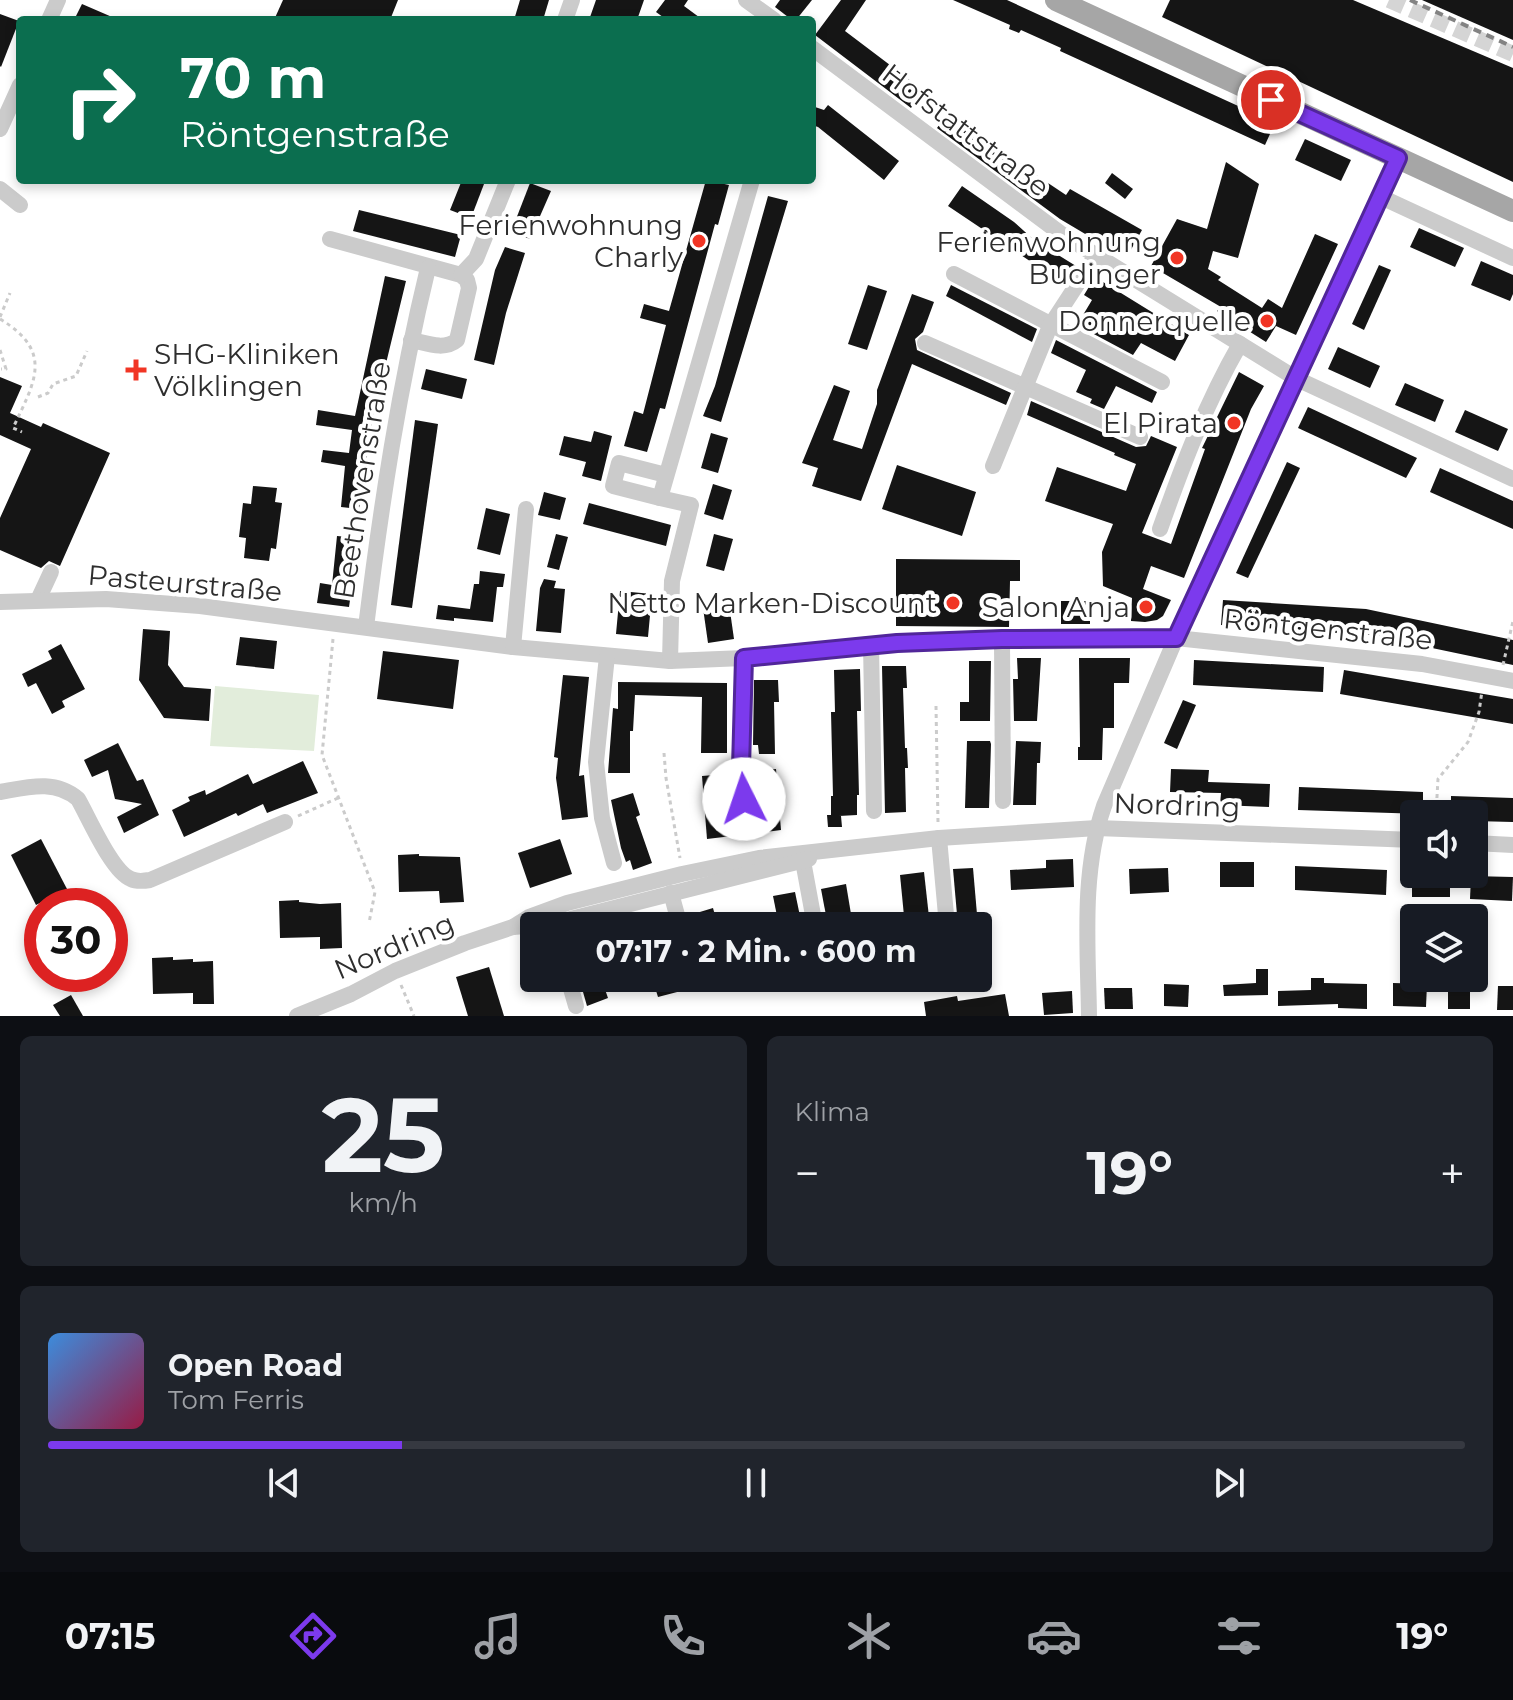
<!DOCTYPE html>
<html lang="de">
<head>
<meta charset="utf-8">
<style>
	:root { --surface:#171b24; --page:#20242c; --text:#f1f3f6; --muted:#9ea1a6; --line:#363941; --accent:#7c3aed }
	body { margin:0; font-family:Montserrat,sans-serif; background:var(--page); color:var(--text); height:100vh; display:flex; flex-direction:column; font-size:30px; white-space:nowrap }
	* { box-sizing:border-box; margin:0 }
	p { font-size:26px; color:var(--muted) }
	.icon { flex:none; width:44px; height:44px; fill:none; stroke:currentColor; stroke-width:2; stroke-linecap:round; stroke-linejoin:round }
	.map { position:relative; height:1016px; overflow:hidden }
	.details { display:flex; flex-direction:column; gap:20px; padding:20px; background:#0d0f14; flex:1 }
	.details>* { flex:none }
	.hud { position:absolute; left:16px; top:16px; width:800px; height:168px; border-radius:8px; box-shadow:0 4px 12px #0003; background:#0b6e4f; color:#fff; overflow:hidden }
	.buttons { position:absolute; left:1400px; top:800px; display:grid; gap:16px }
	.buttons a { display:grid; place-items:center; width:88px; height:88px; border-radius:8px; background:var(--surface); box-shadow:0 4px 12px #0003; font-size:40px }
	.speed { position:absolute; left:24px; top:888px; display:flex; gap:16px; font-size:40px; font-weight:700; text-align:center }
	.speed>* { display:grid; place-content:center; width:104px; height:104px; border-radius:50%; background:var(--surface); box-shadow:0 4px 12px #0003; line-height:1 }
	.speed .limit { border:12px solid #d22; background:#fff; color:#111 }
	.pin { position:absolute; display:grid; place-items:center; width:68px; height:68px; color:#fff; margin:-34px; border:4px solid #fff; border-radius:50%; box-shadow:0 2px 8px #0007 }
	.me { position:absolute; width:88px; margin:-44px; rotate:356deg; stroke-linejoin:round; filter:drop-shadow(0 0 6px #0008) }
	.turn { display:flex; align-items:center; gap:28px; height:168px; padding:0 32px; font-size:36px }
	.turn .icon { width:104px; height:104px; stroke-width:2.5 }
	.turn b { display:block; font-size:56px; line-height:68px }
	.big { font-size:60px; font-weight:700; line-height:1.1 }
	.details .card { flex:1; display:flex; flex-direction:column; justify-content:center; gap:12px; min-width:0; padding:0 28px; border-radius:12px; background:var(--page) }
	.details .dial { align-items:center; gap:0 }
	.dial b { font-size:104px; line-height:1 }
	.song { display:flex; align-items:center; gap:24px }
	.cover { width:96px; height:96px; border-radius:12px; background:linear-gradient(135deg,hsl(210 70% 55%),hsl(340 70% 35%)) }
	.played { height:8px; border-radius:4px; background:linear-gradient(90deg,var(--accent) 25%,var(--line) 25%) }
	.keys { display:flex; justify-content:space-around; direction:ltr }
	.heat { display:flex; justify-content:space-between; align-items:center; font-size:44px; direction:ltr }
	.details .tiles { flex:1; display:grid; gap:20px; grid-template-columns:1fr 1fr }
	.card:last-child { grid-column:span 2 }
	.trip { position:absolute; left:520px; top:912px; width:472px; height:80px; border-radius:8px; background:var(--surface); box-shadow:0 4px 12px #0003; font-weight:700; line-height:80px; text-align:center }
	.tab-bar { display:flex; height:128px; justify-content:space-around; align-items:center; background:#090b0e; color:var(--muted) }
	.tab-bar .icon { width:56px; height:56px }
	.tab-bar .current { color:var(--accent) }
	.tab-bar b { font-size:36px; color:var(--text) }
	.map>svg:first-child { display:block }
	.green { fill:#e2eddb }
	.building { fill:#151515 }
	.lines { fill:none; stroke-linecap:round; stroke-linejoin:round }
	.minor-tunnel { stroke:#d5d5d5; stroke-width:16; stroke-dasharray:16 8; stroke-linecap:butt }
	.path { stroke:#cbcbcb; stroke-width:3; stroke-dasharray:4 4; stroke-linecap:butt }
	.minor { stroke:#cbcbcb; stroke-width:16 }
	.major { stroke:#a6a6a6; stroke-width:22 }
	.rail { stroke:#838383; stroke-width:4; stroke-dasharray:8 6; stroke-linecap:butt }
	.route-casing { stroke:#51269a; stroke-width:20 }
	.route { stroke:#7c3aed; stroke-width:14 }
	.poi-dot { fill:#f13524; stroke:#fff; stroke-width:3 }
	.labels { text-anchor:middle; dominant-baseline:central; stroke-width:8; stroke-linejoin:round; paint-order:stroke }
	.street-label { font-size:28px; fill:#2e2e2e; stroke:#fff }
	.poi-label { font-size:28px; fill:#2e2e2e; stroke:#fff; text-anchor:end }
</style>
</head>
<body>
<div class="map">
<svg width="1513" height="1016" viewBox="0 0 1513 1016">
	<rect width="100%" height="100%" fill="#fff"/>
	<path class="green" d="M215,686L319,695L314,751L210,746Z"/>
	<g class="building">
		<path d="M283,0H398L390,20H274Z"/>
		<path d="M520,0H549L543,20H514Z"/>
		<path d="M596,0H644L637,20H589Z"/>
		<path d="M665,0H688L684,6L703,20H667L656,12Z"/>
		<path d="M780,0H812L796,20H792L775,7Z"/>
		<path d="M841,0H866L845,31L923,90L911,108L815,35Z"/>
		<path d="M953,0H1007L1275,123L1265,145L1060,51L1061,48L1021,30L1019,33L1009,29L1010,25Z"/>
		<path d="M1170,0H1353L1513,68V182L1162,17Z"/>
		<path d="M1422,0H1513V40Z"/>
		<path d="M82,4L119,20H74Z"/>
		<path d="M0,14L19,21L1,67L0,66Z"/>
		<path d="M828,105L899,161L884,180L818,127L812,125V106L824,110Z"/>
		<path d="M950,110L1027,169L1066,195L1070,189L1142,230L1128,255L1099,238L1097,241L1060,219L937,128Z"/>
		<path d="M1305,139L1351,160L1341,181L1295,160Z"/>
		<path d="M1226,162L1259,184L1238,258L1213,251L1208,269L1221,277L1218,280L1262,308L1268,299L1282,308L1315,234L1338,244L1296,335L1276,326L1266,342L1217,311L1221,307L1151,266L1177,219L1207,229Z"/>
		<path d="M1112,173L1133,189L1125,199L1105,183Z"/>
		<path d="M462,180H473L484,184L471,218L450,210Z"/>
		<path d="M706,180L729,185L718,225L715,224L665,409L660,408L647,452L624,446L634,411L643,414L666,325L640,318L644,304L669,311Z"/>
		<path d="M530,183L551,191L530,239L511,232Z"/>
		<path d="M962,186L1014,222L1034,240L1076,266L1064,284L948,206Z"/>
		<path d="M768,196L788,201L721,422L703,416L715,386Z"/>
		<path d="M359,210L461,235L455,257L353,231Z"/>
		<path d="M1419,228L1464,248L1455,267L1410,247Z"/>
		<path d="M505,247L525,253L506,313L494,365L474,360L495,270Z"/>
		<path d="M1481,261L1513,275V294L1510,301L1471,285Z"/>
		<path d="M1379,265L1391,270L1364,330L1352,324Z"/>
		<path d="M385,276L406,281L373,417L359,509L341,507L345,466L321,462L323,450L349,453L352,430L316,425L318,410L355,416Z"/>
		<path d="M1095,277L1189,335L1175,361L1141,343L1133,355L1077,325L1092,300L1084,295Z"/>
		<path d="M868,285L887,291L867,350L848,344Z"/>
		<path d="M951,285L1037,329L1032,342L946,296Z"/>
		<path d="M912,294L934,302L923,332L915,339L917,350L1011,393L1006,405L912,364L861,501L812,486L818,468L802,463L834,385L850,391L833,440L862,449L877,404V390Z"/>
		<path d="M1056,340L1157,392L1152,403L1116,386L1104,409L1090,403L1092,399L1076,392L1086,370L1051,353Z"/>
		<path d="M1338,347L1380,366L1370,388L1328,369Z"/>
		<path d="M426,369L467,379L462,399L421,389Z"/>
		<path d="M1239,372L1264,386L1251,409L1184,578L1151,566L1143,589L1171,600L1163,616L1157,620L1145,622L1131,621L1132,598L1103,586L1102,552L1113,524L1045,501L1057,467L1126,491L1136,464L1114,455L1115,453L1027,415L1031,401L1136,447L1146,446L1151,436L1177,447L1142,533L1171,544L1205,449L1202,448Z"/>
		<path d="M0,377L22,386L10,413L41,427L43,423L110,453L60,566L49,561L41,568L0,550V518L31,449L0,435Z"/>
		<path d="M1405,383L1444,400L1435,422L1395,405Z"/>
		<path d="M1308,407L1417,458L1406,478L1298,428Z"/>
		<path d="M1465,410L1508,429L1498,451L1455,432Z"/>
		<path d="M415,420L438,424L412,608L391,605Z"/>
		<path d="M594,431L612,436L601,481L582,476L586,462L559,455L564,436L591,442Z"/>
		<path d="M711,433L728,438L718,473L701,468Z"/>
		<path d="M1287,462L1300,468L1248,578L1236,573Z"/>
		<path d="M897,465L976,492L962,536L882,509Z"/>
		<path d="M1440,468L1513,501V529L1430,492Z"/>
		<path d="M713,484L732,490L723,520L704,514Z"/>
		<path d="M253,486L277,488L275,502L282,503L276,549L271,548L269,561L244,558L246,538L239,537L243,503L251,504Z"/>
		<path d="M544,492L566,498L560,520L538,515Z"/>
		<path d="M589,503L671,525L666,546L583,524Z"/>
		<path d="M486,508L510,514L500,555L477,549Z"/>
		<path d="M556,534L568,537L559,570L547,567Z"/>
		<path d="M714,534L733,539L724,571L706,566Z"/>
		<path d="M337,536L359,538L349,607L317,603L320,583L332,585Z"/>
		<path d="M896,559L1020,560V581H1010L1009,627L896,626Z"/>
		<path d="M480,571L505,574L503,587H497L493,622L454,618V621L436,619L438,605L470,609L474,584H479Z"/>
		<path d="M544,579L556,581L554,588L565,589L561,633L536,631L540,588Z"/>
		<path d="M620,591L652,594L648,637L616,634Z"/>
		<path d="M728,597L734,639L708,643L702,601Z"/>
		<path d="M1223,600L1366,609L1513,640V665L1351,631V634L1221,625Z"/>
		<rect x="1061" y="601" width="29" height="23"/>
		<path d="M143,629L170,631L168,665L184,687L211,689L209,721L164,718L139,680Z"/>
		<path d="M240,637L277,641L274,669L236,665Z"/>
		<path d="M61,644L85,689L62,701L65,707L52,714L36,683L28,687L22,674L52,659L48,651Z"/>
		<path d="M383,651L459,660L453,709L377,699Z"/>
		<path d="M1017,658H1041L1037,721H1014L1013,679H1018Z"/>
		<path d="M1079,658H1130L1129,683H1114V728H1103L1102,760H1078V747H1080Z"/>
		<path d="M1194,660L1324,667L1323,692L1193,685Z"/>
		<path d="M969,661H991L990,721H960V702H969Z"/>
		<path d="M882,666H906L907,688H903L905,748H907L908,768H905L906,812L885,813Z"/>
		<path d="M860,669L861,711H857L859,795H857V815L839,816H841L842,827H828L827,815H831V796H833L831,712H835L834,670Z"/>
		<path d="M1344,670L1513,699V724L1340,694Z"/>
		<path d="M563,675L589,677L579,776L584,775L588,817L562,820L556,778L558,758L554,757Z"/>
		<path d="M754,680H778L779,702H774L775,754H759L758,745H753Z"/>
		<path d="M618,682L727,683V753H701L702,697L635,695L633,731H630V773H608L613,708L618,709Z"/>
		<path d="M1183,700L1196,705L1177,749L1164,743Z"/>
		<path d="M967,741H990L991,744L989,808H965Z"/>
		<path d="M1016,741L1041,742L1040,763H1037L1036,805H1013Z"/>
		<path d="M118,743L137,781L143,779L159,815L124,833L117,817L142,804L115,799L108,770L92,777L84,760Z"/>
		<path d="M303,761L318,793L267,813L263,804L238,816L236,813L184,837L172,810L190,801L188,797L205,790L206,795L248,774L253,784Z"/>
		<path d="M776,769L781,830L757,833L752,771Z"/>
		<path d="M1171,769L1209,770L1208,782L1270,784L1269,807L1220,805L1221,793L1170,792Z"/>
		<path d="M727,774L732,836L707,839L702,776Z"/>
		<path d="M1299,787L1423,792V814L1298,810Z"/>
		<path d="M633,793L640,815L636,817L652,863L633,870L630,860L626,862L621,848L611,800Z"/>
		<path d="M1451,796L1513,798V822L1474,821V814H1451Z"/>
		<path d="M41,839L67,889L36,905L11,855Z"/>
		<path d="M560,839L572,874L530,888L518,853Z"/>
		<path d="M419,854V856L460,857L464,902L440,903L439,891L399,892L398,855Z"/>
		<path d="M1073,859L1074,887L1011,890L1010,870L1046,868V860Z"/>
		<rect x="1220" y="862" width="34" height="25"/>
		<path d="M1295,866L1387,870L1386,895L1295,890Z"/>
		<path d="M973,868L978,926H958L953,869Z"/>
		<path d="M1168,868L1169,892L1130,894L1129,869Z"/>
		<path d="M924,872L930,926H905L900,875Z"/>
		<rect x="1412" y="874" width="38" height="23"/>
		<path d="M1471,876L1513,877L1512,901L1470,899Z"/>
		<path d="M846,884L853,926H828L821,889Z"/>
		<path d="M795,892L802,926H779L773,896Z"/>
		<path d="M299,900V902L320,904L341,903L342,948L320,949V937L280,938L279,901Z"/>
		<path d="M713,908L718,926H693L690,915Z"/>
		<path d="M173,957V960L193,959V962L213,961L214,1004H193V993L153,994L152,958Z"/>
		<path d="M489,967L504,1016H468L456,977Z"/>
		<path d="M1256,969H1268V995L1224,996L1223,985L1256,983Z"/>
		<path d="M579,978H601L608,998L587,1006Z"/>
		<path d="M652,978H678L681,991L658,997Z"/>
		<path d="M1311,978H1324V983L1367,984V1009L1338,1008V1004L1278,1006V991L1311,990Z"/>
		<path d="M1393,983L1427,984L1426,1007L1393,1006Z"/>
		<path d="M1164,984L1189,985L1188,1007L1164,1006Z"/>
		<path d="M1498,986H1513V1010H1497Z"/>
		<path d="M1104,988H1132L1133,1009H1105Z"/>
		<path d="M1072,991L1073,1013L1044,1015L1042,993Z"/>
		<rect x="1448" y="992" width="22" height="17"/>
		<path d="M1005,994L1009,1016H926L924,1002L957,996L958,1001Z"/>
		<path d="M71,995L83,1016H60L53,1005Z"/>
	</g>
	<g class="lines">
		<path class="minor-tunnel" d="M1389,0L1513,54"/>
		<g class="path">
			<path d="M0,317L10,293"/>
			<path d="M0,319C55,352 34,383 13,428L22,432"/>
			<path d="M0,350L6,369H1"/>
			<path d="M38,397L48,393L53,384L76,376L87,351"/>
			<path d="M333,639L322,755L375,892L369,923"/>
			<path d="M1503,665L1513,621"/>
			<path d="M936,706L938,822"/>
			<path d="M664,753L666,778L680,858"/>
			<path d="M1436,814L1438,779L1468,742L1479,712L1482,691"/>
			<path d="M298,816L338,798"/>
			<path d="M401,985L414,1016"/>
		</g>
		<g class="minor">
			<path d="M746,0L774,20"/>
			<path d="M49,20L58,0"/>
			<path d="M565,20L572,0"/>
			<path d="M812,48L1060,233L1297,379L1513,479"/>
			<path d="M0,129L20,85"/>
			<path d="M0,189L20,205"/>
			<path d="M1381,197L1513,258"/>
			<path d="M330,239L461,275L467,280L469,288L457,340C444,351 426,343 411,340"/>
			<path d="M954,274L1162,382"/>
			<path d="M461,275L476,259L508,180"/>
			<path d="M925,343L1140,437"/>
			<path d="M993,466L1050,326L1097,254"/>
			<path d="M660,498L613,486L619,463L666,475"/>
			<path d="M1160,529C1183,464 1206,403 1240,344"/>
			<path d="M38,600L51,572"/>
			<path d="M0,602L106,599L200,606L513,647L670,661L744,658L871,644L1002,639L1176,638L1422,664L1513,681"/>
			<path d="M366,627C381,506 399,387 428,268"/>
			<path d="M1002,639L1003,801"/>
			<path d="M871,644L874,811"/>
			<path d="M513,647L526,509"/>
			<path d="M607,656L596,762L602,818L614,863"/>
			<path d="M744,658L741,768L747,830"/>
			<path d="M670,661L672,581L691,505L660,498L752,180"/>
			<path d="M0,792C28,787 55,779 78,799C89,818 112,872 131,879C137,882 144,881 150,880L285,822"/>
			<path d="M939,838L947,926"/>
			<path d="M1474,843L1513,845"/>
			<path d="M803,861L815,926"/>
			<path d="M671,893L680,926"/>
			<path d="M513,927L529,917L567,903L682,874L759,858L939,838L1097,828L1414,840"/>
			<path d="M568,978L576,1006"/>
			<path d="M694,978L695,982"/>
			<path d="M297,1016L351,994L395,971L465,943L513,927L551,924L809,859"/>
			<path d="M1089,1016C1088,946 1081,873 1104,806L1176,638L1398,158"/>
		</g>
		<path class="major" d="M1056,0L1513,211"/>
		<path class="rail" d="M1410,0L1513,47"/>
	</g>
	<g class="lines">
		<defs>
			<path id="route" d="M744,799L741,768L744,658L897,643L1002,639L1176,638L1398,158L1271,100"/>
		</defs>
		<use href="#route" class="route-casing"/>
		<use href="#route" class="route"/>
	</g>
	<g class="poi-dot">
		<circle cx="699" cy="241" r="8"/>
		<circle cx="1177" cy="258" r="8"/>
		<circle cx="1267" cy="321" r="8"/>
		<path d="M132 358h8v8h8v8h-8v8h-8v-8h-8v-8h8z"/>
		<circle cx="1234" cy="423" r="8"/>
		<circle cx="953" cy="603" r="8"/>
		<circle cx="1146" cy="607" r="8"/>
	</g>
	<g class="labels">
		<g class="street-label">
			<text transform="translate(966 130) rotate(37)">Hofstattstraße</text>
			<text transform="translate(362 480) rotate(-81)">Beethovenstraße</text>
			<text transform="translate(185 583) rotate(5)">Pasteurstraße</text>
			<text transform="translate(1328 629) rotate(6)">Röntgenstraße</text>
			<text transform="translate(1177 805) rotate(2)">Nordring</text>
			<text transform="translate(394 946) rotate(-23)">Nordring</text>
		</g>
		<g class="poi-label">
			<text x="683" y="225">Ferienwohnung<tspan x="683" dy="32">Charly</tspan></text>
			<text x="1161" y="242">Ferienwohnung<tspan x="1161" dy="32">Budinger</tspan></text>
			<text x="1251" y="321">Donnerquelle</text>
			<text x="154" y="354" text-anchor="start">SHG-Kliniken<tspan x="154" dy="32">Völklingen</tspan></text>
			<text x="1218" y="423">El Pirata</text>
			<text x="937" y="603">Netto Marken-Discount</text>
			<text x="1130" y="607">Salon Anja</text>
		</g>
	</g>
</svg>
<div class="buttons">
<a><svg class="icon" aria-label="sound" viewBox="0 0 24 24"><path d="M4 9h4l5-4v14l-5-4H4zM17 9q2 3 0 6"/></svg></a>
<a><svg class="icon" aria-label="layers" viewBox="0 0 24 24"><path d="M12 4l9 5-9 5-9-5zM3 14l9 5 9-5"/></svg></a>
</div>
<div class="speed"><div class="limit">30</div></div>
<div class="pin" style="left:1271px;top:100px;background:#d93025"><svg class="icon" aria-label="arrive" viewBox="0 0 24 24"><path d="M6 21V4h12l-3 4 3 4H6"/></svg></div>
<svg class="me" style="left:744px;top:799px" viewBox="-20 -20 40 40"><circle r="19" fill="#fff"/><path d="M0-13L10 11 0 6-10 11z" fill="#7c3aed"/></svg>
<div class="trip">07:17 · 2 Min. · 600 m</div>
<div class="hud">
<div class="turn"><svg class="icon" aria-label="right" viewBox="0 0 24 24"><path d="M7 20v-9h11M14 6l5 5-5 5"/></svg><div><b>70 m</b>Röntgenstraße</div></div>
</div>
</div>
<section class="details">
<div class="tiles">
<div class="card dial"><b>25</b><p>km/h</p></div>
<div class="card"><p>Klima</p>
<div class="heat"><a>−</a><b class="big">19°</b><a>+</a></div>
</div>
<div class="card">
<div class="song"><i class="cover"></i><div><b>Open Road</b><p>Tom Ferris</p></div></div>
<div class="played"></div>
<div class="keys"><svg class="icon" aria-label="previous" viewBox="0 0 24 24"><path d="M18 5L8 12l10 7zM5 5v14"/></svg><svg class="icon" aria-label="pause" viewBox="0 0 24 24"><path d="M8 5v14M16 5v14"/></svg><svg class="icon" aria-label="next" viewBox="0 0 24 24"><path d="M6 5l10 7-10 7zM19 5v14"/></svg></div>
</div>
</div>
</section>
<nav class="tab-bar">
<b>07:15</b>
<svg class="icon current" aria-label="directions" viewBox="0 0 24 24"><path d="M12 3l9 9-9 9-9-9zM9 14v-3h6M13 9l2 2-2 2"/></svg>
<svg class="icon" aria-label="music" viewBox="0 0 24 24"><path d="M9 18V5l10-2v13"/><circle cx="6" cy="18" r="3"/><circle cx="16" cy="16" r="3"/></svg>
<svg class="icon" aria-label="phone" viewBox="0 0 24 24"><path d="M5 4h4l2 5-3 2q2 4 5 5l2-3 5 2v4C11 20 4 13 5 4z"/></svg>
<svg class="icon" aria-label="climate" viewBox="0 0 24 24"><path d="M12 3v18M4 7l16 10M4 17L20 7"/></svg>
<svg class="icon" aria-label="car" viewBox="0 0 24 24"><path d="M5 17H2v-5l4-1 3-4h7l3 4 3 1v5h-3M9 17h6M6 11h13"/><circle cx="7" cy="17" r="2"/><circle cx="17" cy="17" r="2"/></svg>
<svg class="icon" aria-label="filters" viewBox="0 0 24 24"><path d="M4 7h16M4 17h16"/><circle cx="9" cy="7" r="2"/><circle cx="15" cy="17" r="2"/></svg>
<b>19°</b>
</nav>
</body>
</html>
